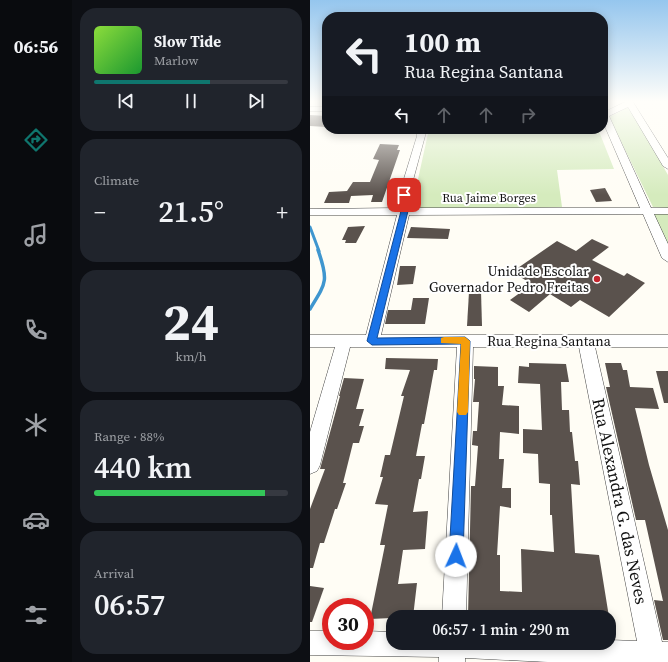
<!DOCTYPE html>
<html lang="en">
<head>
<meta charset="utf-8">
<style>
	:root { --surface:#171b24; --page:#20242c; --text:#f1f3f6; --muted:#9ea1a6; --line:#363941; --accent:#0f766e }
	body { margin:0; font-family:"Source Serif 4",serif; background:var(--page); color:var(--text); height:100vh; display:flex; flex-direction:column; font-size:15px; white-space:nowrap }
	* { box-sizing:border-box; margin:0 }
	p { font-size:13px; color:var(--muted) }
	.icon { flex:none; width:22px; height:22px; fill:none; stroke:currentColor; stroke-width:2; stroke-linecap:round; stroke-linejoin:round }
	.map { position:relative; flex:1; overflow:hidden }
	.panel { display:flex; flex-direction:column; gap:8px; padding:8px; background:#0d0f14; width:238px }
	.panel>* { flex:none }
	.top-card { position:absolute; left:12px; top:12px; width:286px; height:122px; border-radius:16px; box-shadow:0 2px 10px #0003; background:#171b24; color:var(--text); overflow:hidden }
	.speed { position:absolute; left:12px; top:598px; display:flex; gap:8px; font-size:20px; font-weight:700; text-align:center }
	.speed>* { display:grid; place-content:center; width:52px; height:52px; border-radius:50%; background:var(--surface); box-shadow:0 2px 10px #0003; line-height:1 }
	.speed .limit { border:6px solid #d22; background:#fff; color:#111 }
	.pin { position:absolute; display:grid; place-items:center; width:34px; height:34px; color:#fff; margin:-17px; border-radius:8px; box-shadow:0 2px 6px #0006 }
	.me { position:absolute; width:44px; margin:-22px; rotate:2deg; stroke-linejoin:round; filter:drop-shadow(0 0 3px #0008) }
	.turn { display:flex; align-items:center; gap:14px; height:84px; padding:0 16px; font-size:18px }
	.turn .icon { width:52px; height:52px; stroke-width:2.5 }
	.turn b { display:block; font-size:28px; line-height:34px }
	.lanes { display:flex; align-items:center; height:38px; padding:0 16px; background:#0003; justify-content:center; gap:20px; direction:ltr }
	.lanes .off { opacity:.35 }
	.big { font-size:30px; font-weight:600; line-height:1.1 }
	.panel .tile { flex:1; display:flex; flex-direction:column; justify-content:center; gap:6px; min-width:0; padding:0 14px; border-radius:16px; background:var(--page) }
	.panel .dial { align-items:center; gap:0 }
	.dial b { font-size:52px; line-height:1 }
	.song { display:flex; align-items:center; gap:12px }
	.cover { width:48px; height:48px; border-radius:6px; background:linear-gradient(135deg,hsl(90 70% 55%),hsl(130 70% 35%)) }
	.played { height:4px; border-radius:2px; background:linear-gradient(90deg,var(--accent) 60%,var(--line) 60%) }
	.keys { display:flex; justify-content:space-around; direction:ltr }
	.heat { display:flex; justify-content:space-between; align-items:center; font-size:22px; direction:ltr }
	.charge { height:6px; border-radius:3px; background:linear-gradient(90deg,#34c759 88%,var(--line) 0) }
	.trip { position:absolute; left:76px; top:610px; width:230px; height:40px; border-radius:16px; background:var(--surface); box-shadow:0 2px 10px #0003; font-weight:600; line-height:40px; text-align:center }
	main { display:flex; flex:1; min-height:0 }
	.tabs { display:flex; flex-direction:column; width:72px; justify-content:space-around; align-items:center; background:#090b0e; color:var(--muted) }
	.tabs .icon { width:28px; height:28px }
	.tabs .current { color:var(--accent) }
	.tabs b { font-size:18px; color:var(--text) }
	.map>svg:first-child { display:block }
	.green { fill:#d5ebbd }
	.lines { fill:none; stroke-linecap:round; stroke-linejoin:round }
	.stream-far1 { stroke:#3f96cf; stroke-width:3 }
	.stream { stroke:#3f96cf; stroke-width:3.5 }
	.building { fill:#5a524d }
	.minor-casing { stroke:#444; stroke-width:1 }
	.minor { fill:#fff; fill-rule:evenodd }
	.route { fill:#1a73e8; stroke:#114b97 }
	.slow { fill:#f59e0b }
	.poi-dot { fill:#c4262e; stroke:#fff; stroke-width:1.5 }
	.labels { text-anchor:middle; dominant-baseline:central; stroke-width:4; stroke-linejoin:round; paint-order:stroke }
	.far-street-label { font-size:12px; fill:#111; stroke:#fff }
	.poi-label { font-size:14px; fill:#111; stroke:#fff; text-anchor:end }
	.street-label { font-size:14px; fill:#111; stroke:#fff }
	.near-street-label { font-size:17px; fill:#111; stroke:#fff }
</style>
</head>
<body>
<main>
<nav class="tabs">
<b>06:56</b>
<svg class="icon current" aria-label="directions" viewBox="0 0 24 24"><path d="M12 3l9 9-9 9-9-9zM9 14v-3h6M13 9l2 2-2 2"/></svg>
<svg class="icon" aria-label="music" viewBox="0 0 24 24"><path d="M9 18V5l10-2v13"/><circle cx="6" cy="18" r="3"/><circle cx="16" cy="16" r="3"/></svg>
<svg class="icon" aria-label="phone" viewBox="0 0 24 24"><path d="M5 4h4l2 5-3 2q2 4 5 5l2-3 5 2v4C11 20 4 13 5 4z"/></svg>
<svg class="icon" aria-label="climate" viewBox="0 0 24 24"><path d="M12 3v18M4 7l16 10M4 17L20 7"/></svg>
<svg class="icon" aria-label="car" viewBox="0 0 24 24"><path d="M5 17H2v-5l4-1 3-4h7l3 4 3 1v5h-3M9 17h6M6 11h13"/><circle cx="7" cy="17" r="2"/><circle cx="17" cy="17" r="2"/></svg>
<svg class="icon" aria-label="filters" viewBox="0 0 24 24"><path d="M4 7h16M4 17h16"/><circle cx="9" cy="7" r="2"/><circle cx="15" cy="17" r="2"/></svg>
</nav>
<section class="panel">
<div class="tile">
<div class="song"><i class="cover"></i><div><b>Slow Tide</b><p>Marlow</p></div></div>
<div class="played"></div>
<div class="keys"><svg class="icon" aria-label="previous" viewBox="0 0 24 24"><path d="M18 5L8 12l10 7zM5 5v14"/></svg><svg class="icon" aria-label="pause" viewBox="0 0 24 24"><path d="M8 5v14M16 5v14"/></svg><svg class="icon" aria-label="next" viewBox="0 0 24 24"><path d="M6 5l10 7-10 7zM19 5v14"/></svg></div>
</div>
<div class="tile"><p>Climate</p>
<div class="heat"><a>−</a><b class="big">21.5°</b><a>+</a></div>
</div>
<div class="tile dial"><b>24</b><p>km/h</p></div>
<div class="tile"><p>Range · 88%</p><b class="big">440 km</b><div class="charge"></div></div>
<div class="tile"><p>Arrival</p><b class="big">06:57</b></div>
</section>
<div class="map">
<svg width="358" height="662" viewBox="0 0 358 662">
	<rect width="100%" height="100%" fill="#fffdf5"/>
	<g class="green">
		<path d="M319,107L358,175V208L343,207L299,117Z"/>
		<path d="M119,129H288L304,169L247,170L252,207L101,211Z"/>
		<path d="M343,213H358V245Z"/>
	</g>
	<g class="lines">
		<path class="stream-far1" d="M0,227L9,251"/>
		<path class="stream" d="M0,309C16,283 19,281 8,250"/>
	</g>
	<g class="building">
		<path d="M0,115L17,116V127L0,126Z"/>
		<path d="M70,144L89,145L87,150H90L72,202H61L63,195L41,196L39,203H14L19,192L37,191L43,182H60L69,160L63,159Z"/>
		<path d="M295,188L302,201L286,202L280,190Z"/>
		<path d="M55,226L46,243H35L36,240H32L38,227Z"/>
		<path d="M101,227L140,229L138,239L97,238Z"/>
		<path d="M282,239L299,247L282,260L314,276L317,273L335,283L299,317L270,300L261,307L240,294L219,312L200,300L222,284L202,272L247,241L266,251Z"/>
		<path d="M90,266H106L103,284L87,285Z"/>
		<path d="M171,291L172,326H157L159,292Z"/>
		<path d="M103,298H119L115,324H75L78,310H101Z"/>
		<path d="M76,358L128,359L127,370H124L114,424H112L106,456H115L111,479H109L103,512L118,511L115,549L93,550L88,584L107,583L103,617L60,619L75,545H70L78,505L65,504L73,477H70L75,455H80L94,396H91L100,370L75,369Z"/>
		<path d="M219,363L256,364L259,382H251L252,410H259L260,432H262L265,461H268L270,485L261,484L265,553L289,555L299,617H158L161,486H165L168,446L162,445L163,431H167L169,402H163L165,379H164V366L188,367V386H194L192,405L209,406V434L190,432L189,459H194L192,488H201V508L190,506L187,555H190V591L212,592L211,549L244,552L242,515H240V484L229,483L228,454L213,453V429L232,430L230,384L208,383L209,366L219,367Z"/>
		<path d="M295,363H311L313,370H317L320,387L343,388L349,409L325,408L339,465L358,530V640H353L344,600L353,601L335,520H326L296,387H300Z"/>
		<path d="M346,371H358V403H354Z"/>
		<path d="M34,378L54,379L46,409H54L49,426H54L49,443H43L33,483H36L27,509H25L14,543H10L3,568H0V509L15,469H10L30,396H29Z"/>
		<path d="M0,586L14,588L2,622H0Z"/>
	</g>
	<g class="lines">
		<defs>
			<g id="minor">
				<path d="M315,102H323L358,158V169L353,166L318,107L299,116L341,208H358V214H344L358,244V262L352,258L333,214L99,215L71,335H358V347H285L352,642H358V662H238L155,658V662H129V657L0,655V631H21V641H55V631L83,632V643H299V640L327,641L269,347H163L156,617H132L147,347H40L10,465L7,471L0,474V432L25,347H0V335H56L87,215H0V209L88,208L89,195L107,136V129H115V136L99,195L100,208H330L293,122V111H296Z"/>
				<rect x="0" y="107" width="17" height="4"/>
			</g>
		</defs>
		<use href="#minor" class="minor-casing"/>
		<use href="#minor" class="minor"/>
	</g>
	<linearGradient id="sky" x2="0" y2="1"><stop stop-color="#95c6ee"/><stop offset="0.52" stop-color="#fffefa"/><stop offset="1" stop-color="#fffefa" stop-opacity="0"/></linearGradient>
	<rect width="358" height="195" fill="url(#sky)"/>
	<path class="route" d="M94,193L98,195V211L67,338L155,337L160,341L153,556L151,560L146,562L141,560L139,556L151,344L62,345L57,341L91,211V195Z"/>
	<path class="slow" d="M134,337H155L160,341L158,412L156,415H149L147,412L151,344L131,343V338Z"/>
	<circle class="poi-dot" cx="287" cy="279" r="4"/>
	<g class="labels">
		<g class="far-street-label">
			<text x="179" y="198">Rua Jaime Borges</text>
		</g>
		<g class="poi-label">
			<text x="279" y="271">Unidade Escolar<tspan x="279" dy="16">Governador Pedro Freitas</tspan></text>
		</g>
		<g class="street-label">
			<text x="239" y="341">Rua Regina Santana</text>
		</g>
		<g class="near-street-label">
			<text transform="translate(310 501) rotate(78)">Rua Alexandra G. das Neves</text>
		</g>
	</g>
</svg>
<div class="speed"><div class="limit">30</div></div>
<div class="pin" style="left:94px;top:195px;background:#d93025"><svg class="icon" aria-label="arrive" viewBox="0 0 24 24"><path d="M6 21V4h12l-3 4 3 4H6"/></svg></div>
<svg class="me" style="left:146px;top:556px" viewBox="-20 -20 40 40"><circle r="19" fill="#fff"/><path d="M0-13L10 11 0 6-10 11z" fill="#1a73e8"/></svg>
<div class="trip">06:57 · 1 min · 290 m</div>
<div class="top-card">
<div class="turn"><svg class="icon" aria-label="left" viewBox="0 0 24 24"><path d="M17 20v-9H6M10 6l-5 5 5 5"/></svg><div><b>100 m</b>Rua Regina Santana</div></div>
<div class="lanes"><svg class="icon" aria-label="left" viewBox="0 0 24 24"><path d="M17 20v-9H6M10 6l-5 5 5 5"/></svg><svg class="icon off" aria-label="ahead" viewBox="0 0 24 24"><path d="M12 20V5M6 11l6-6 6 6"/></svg><svg class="icon off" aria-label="ahead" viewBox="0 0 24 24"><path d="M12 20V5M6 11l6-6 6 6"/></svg><svg class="icon off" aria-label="right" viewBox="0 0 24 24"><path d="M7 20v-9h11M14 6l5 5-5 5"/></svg></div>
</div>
</div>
</main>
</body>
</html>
